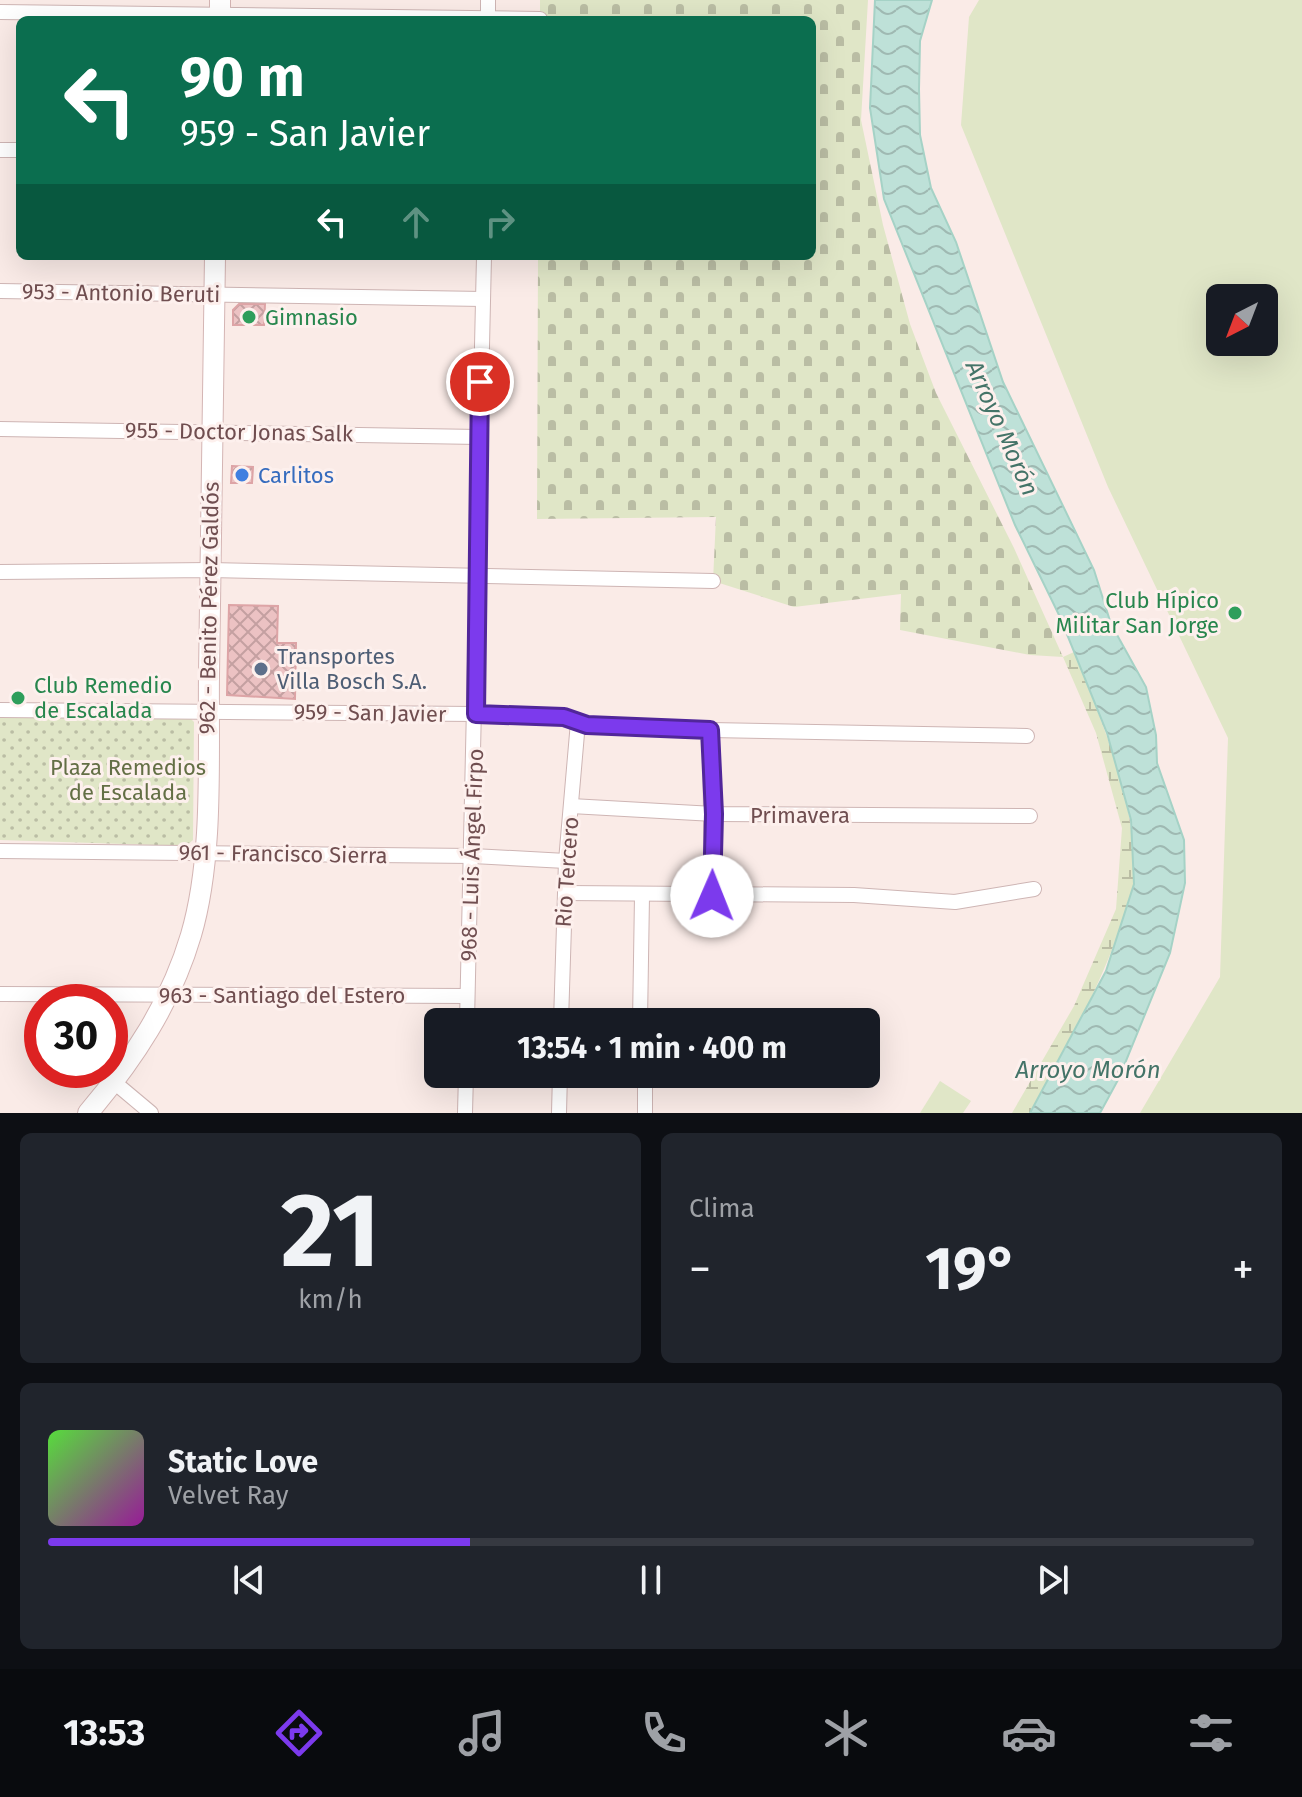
<!DOCTYPE html>
<html lang="es">
<head>
<meta charset="utf-8">
<style>
	:root { --surface:#171b24; --page:#20242c; --text:#f1f3f6; --muted:#9ea1a6; --line:#363941; --accent:#7c3aed }
	body { margin:0; font-family:"Fira Sans",sans-serif; background:var(--page); color:var(--text); height:100vh; display:flex; flex-direction:column; font-size:30px; white-space:nowrap }
	* { box-sizing:border-box; margin:0 }
	p { font-size:26px; color:var(--muted) }
	.icon { flex:none; width:44px; height:44px; fill:none; stroke:currentColor; stroke-width:2; stroke-linecap:round; stroke-linejoin:round }
	.map { position:relative; height:1113px; overflow:hidden }
	.drawer { display:flex; flex-direction:column; gap:20px; padding:20px; background:#0d0f14; flex:1 }
	.drawer>* { flex:none }
	.top-card { position:absolute; left:16px; top:16px; width:800px; height:244px; border-radius:12px; box-shadow:0 8px 32px #0002; background:#0b6e4f; color:#fff; overflow:hidden }
	.needle { width:52px; rotate:222deg }
	.tools { position:absolute; left:1206px; top:284px; display:grid; gap:16px }
	.tools a { display:grid; place-items:center; width:72px; height:72px; border-radius:12px; background:var(--surface); box-shadow:0 8px 32px #0002; font-size:40px }
	.speed { position:absolute; left:24px; top:984px; display:flex; gap:16px; font-size:40px; font-weight:700; text-align:center }
	.speed>* { display:grid; place-content:center; width:104px; height:104px; border-radius:50%; background:var(--surface); box-shadow:0 8px 32px #0002; line-height:1 }
	.speed .limit { border:12px solid #d22; background:#fff; color:#111 }
	.pin { position:absolute; display:grid; place-items:center; width:68px; height:68px; color:#fff; margin:-34px; border:4px solid #fff; border-radius:50%; box-shadow:0 2px 8px #0007 }
	.me { position:absolute; width:88px; margin:-44px; rotate:1deg; stroke-linejoin:round; filter:drop-shadow(0 0 6px #0008) }
	.turn { display:flex; align-items:center; gap:28px; height:168px; padding:0 32px; font-size:36px }
	.turn .icon { width:104px; height:104px; stroke-width:2.5 }
	.turn b { display:block; font-size:56px; line-height:68px }
	.lanes { display:flex; align-items:center; height:76px; padding:0 32px; background:#0003; justify-content:center; gap:40px; direction:ltr }
	.lanes .off { opacity:.35 }
	.big { font-size:60px; font-weight:700; line-height:1.1 }
	.drawer .widget { flex:1; display:flex; flex-direction:column; justify-content:center; gap:12px; min-width:0; padding:0 28px; border-radius:12px; background:var(--page) }
	.drawer .dial { align-items:center; gap:0 }
	.dial b { font-size:104px; line-height:1 }
	.song { display:flex; align-items:center; gap:24px }
	.cover { width:96px; height:96px; border-radius:12px; background:linear-gradient(135deg,hsl(110 70% 55%),hsl(300 70% 35%)) }
	.played { height:8px; border-radius:4px; background:linear-gradient(90deg,var(--accent) 35%,var(--line) 35%) }
	.keys { display:flex; justify-content:space-around; direction:ltr }
	.heat { display:flex; justify-content:space-between; align-items:center; font-size:44px; direction:ltr }
	.drawer .tiles { flex:1; display:grid; gap:20px; grid-template-columns:1fr 1fr }
	.widget:last-child { grid-column:span 2 }
	.trip { position:absolute; left:424px; top:1008px; width:456px; height:80px; border-radius:12px; background:var(--surface); box-shadow:0 8px 32px #0002; font-weight:700; line-height:80px; text-align:center }
	.menu { display:flex; height:128px; justify-content:space-around; align-items:center; background:#090b0e; color:var(--muted) }
	.menu .icon { width:56px; height:56px }
	.menu .active { color:var(--accent) }
	.menu b { font-size:36px; color:var(--text) }
	.map>svg:first-child { display:block }
	.grass { fill:url(#grass-dots) }
	.wetland { fill:url(#wetland-marsh) }
	.cemetery { fill:url(#cemetery-stones) }
	.pitch { fill:#e0e6c7; fill-rule:evenodd }
	.water { fill:url(#water-waves); stroke:#a5d2c6; stroke-width:2 }
	.building { fill:url(#building-cross-hatch); stroke:#dda4a6; stroke-width:2 }
	.lines { fill:none; stroke-linecap:round; stroke-linejoin:round }
	.street-casing { stroke:#ceb5b4; stroke-width:16 }
	.secondary-casing { stroke:#d4b5b4; stroke-width:22 }
	.street { stroke:#fff; stroke-width:14 }
	.secondary { stroke:#fff; stroke-width:20 }
	.route-casing { stroke:#51269a; stroke-width:20 }
	.route { stroke:#7c3aed; stroke-width:14 }
	.leisure-dot { fill:#2e9e5b; stroke:#fdf0ed; stroke-width:3 }
	.shop-dot { fill:#3f7fe0; stroke:#fdf0ed; stroke-width:3 }
	.service-dot { fill:#5c6f8a; stroke:#fdf0ed; stroke-width:3 }
	.labels { text-anchor:middle; dominant-baseline:central; stroke-width:6; stroke-linejoin:round; paint-order:stroke }
	.street-label { font-size:22px; fill:#704e50; stroke:#fdf0ed }
	.leisure-label { font-size:22px; fill:#27864d; stroke:#fdf0ed; text-anchor:start }
	.shop-label { font-size:22px; fill:#366cbe; stroke:#fdf0ed; text-anchor:start }
	.service-label { font-size:22px; fill:#4e5e75; stroke:#fdf0ed; text-anchor:start }
	.park-label { font-size:22px; fill:#636f45; stroke:#fdf0ed }
	.water-label { font-size:24px; font-style:italic; fill:#447468; stroke:#fdf0ed }
</style>
</head>
<body>
<div class="map">
<svg width="1302" height="1113" viewBox="0 0 1302 1113">
	<defs>
		<pattern id="grass-dots" width="8" height="8" patternUnits="userSpaceOnUse" patternTransform="scale(2)"><rect width="8" height="8" fill="#e0e6c7"/><path d="M2 2h.1M6 6h.1" fill="none" stroke="#babda4" stroke-width="1.8" stroke-linecap="round"/></pattern>
		<pattern id="wetland-marsh" width="20" height="14" patternUnits="userSpaceOnUse" patternTransform="scale(2)"><rect width="20" height="14" fill="#e0e6c7"/><path d="M1 5h8M5 5V1M11 12h8M15 12V8" fill="none" stroke="#babda4"/></pattern>
		<pattern id="cemetery-stones" width="16" height="16" patternUnits="userSpaceOnUse" patternTransform="scale(2)"><rect width="16" height="16" fill="#e0e6c7"/><path d="M2 7V4a2 2 0 0 1 4 0v3zM10 15v-3a2 2 0 0 1 4 0v3z" fill="#babda4"/></pattern>
		<pattern id="water-waves" width="16" height="10" patternUnits="userSpaceOnUse" patternTransform="scale(2)"><rect width="16" height="10" fill="#bee1d8"/><path d="M0 5q4-4 8 0t8 0" fill="none" stroke="#9fb9b2"/></pattern>
		<pattern id="building-cross-hatch" width="8" height="8" patternUnits="userSpaceOnUse" patternTransform="scale(2)"><rect width="8" height="8" fill="#ecc2c3"/><path d="M0 0l8 8M0 8l8-8" fill="none" stroke="#c4a0a1"/></pattern>
	</defs>
	<rect width="100%" height="100%" fill="#faebe7"/>
	<path class="grass" d="M187,715L194,722L193,840L186,846L0,840V716Z"/>
	<path class="wetland" d="M1074,652C1103,725 1137,801 1134,881C1133,894 1126,909 1122,921C1100,990 1064,1050 1030,1113H1012L1074,1006L1116,909L1122,828L1096,733L1063,657Z"/>
	<path class="cemetery" d="M540,0H868L861,120L883,225L910,324L936,393L1014,548L1063,657L1030,655L900,630L901,594L794,607L713,581L716,517L537,519L538,256H812V20H540Z"/>
	<g class="pitch">
		<path d="M979,0H1302V1113H1140L1220,977L1228,738L1108,487L961,125L969,17ZM1264,298V342H1220V298Z"/>
		<path d="M940,1081L971,1101L963,1113H920Z"/>
	</g>
	<path class="water" d="M875,0H932L920,41L919,89L920,135L931,188L956,242L1003,382L1094,570L1111,624L1146,687L1156,735L1157,763L1184,840L1185,883L1170,953L1119,1078L1100,1113H1030L1106,971L1134,884L1131,820L1107,733L1060,617L1015,525L884,199L870,108Z"/>
	<g class="building">
		<path d="M239,304H265L264,325H233V310Z"/>
		<path d="M232,466L253,467L252,483H231Z"/>
		<path d="M229,605L278,606L277,643H296L295,699L227,695Z"/>
	</g>
	<g class="lines">
		<defs>
			<g id="street">
				<path d="M0,12L540,19"/>
				<path d="M488,20V0"/>
				<path d="M0,150H20"/>
				<path d="M0,291L483,299"/>
				<path d="M0,429L479,437"/>
				<path d="M0,572L210,570L713,581"/>
				<path d="M0,710L476,714L564,717L587,725L710,730L1027,736"/>
				<path d="M710,730L712,896"/>
				<path d="M571,806L714,814L1030,816"/>
				<path d="M0,851L473,856L566,861"/>
				<path d="M565,893L854,895L955,902L1034,889"/>
				<path d="M0,994L467,996"/>
				<path d="M467,1022L484,256"/>
				<path d="M561,1022L566,861L578,722"/>
				<path d="M640,1022L642,896"/>
				<path d="M114,1082L151,1113"/>
				<path d="M465,1113L466,1074"/>
				<path d="M559,1113L560,1074"/>
				<path d="M645,1113V1074"/>
			</g>
			<g id="secondary">
				<path d="M220,20V0"/>
				<path d="M88,1113C133,1060 171,1003 191,935C214,857 208,757 209,675C211,535 213,396 215,256"/>
			</g>
		</defs>
		<use href="#street" class="street-casing"/>
		<use href="#secondary" class="secondary-casing"/>
		<use href="#street" class="street"/>
		<use href="#secondary" class="secondary"/>
	</g>
	<g class="lines">
		<defs>
			<path id="route" d="M480,382L476,714L564,717L587,725L710,730L714,814L712,896"/>
		</defs>
		<use href="#route" class="route-casing"/>
		<use href="#route" class="route"/>
	</g>
	<g class="leisure-dot">
		<circle cx="249" cy="317" r="8"/>
		<circle cx="1235" cy="613" r="8"/>
		<circle cx="18" cy="698" r="8"/>
	</g>
	<circle class="shop-dot" cx="242" cy="475" r="8"/>
	<circle class="service-dot" cx="261" cy="669" r="8"/>
	<g class="labels">
		<g class="street-label">
			<text transform="translate(121 293) rotate(1)">953 - Antonio Beruti</text>
			<text transform="translate(239 432) rotate(1)">955 - Doctor Jonas Salk</text>
			<text transform="translate(209 608) rotate(-89)">962 - Benito Pérez Galdós</text>
			<text transform="translate(370 713) rotate(1)">959 - San Javier</text>
			<text x="800" y="815">Primavera</text>
			<text transform="translate(283 854) rotate(1)">961 - Francisco Sierra</text>
			<text transform="translate(472 855) rotate(-88)">968 - Luis Ángel Firpo</text>
			<text transform="translate(567 872) rotate(-86)">Rio Tercero</text>
			<text x="282" y="995">963 - Santiago del Estero</text>
		</g>
		<g class="leisure-label">
			<text x="265" y="317">Gimnasio</text>
			<text x="1219" y="600" text-anchor="end">Club Hípico<tspan x="1219" dy="25">Militar San Jorge</tspan></text>
			<text x="34" y="685">Club Remedio<tspan x="34" dy="25">de Escalada</tspan></text>
		</g>
		<g class="shop-label">
			<text x="258" y="475">Carlitos</text>
		</g>
		<g class="service-label">
			<text x="277" y="656">Transportes<tspan x="277" dy="25">Villa Bosch S.A.</tspan></text>
		</g>
		<g class="park-label">
			<text x="128" y="767">Plaza Remedios<tspan x="128" dy="25">de Escalada</tspan></text>
		</g>
		<g class="water-label">
			<text transform="translate(1002 428) rotate(66)">Arroyo Morón</text>
			<text x="1088" y="1070">Arroyo Morón</text>
		</g>
	</g>
</svg>
<div class="tools">
<a><svg class="needle" viewBox="-14 -14 28 28"><path d="M0-13l5 13h-10z" fill="#e53935"/><path d="M0 13l5-13h-10z" fill="#9ea1a6"/></svg></a>
</div>
<div class="speed"><div class="limit">30</div></div>
<div class="pin" style="left:480px;top:382px;background:#d93025"><svg class="icon" aria-label="arrive" viewBox="0 0 24 24"><path d="M6 21V4h12l-3 4 3 4H6"/></svg></div>
<svg class="me" style="left:712px;top:896px" viewBox="-20 -20 40 40"><circle r="19" fill="#fff"/><path d="M0-13L10 11 0 6-10 11z" fill="#7c3aed"/></svg>
<div class="trip">13:54 · 1 min · 400 m</div>
<div class="top-card">
<div class="turn"><svg class="icon" aria-label="left" viewBox="0 0 24 24"><path d="M17 20v-9H6M10 6l-5 5 5 5"/></svg><div><b>90 m</b>959 - San Javier</div></div>
<div class="lanes"><svg class="icon" aria-label="left" viewBox="0 0 24 24"><path d="M17 20v-9H6M10 6l-5 5 5 5"/></svg><svg class="icon off" aria-label="ahead" viewBox="0 0 24 24"><path d="M12 20V5M6 11l6-6 6 6"/></svg><svg class="icon off" aria-label="right" viewBox="0 0 24 24"><path d="M7 20v-9h11M14 6l5 5-5 5"/></svg></div>
</div>
</div>
<section class="drawer">
<div class="tiles">
<div class="widget dial"><b>21</b><p>km/h</p></div>
<div class="widget"><p>Clima</p>
<div class="heat"><a>−</a><b class="big">19°</b><a>+</a></div>
</div>
<div class="widget">
<div class="song"><i class="cover"></i><div><b>Static Love</b><p>Velvet Ray</p></div></div>
<div class="played"></div>
<div class="keys"><svg class="icon" aria-label="previous" viewBox="0 0 24 24"><path d="M18 5L8 12l10 7zM5 5v14"/></svg><svg class="icon" aria-label="pause" viewBox="0 0 24 24"><path d="M8 5v14M16 5v14"/></svg><svg class="icon" aria-label="next" viewBox="0 0 24 24"><path d="M6 5l10 7-10 7zM19 5v14"/></svg></div>
</div>
</div>
</section>
<nav class="menu">
<b>13:53</b>
<svg class="icon active" aria-label="directions" viewBox="0 0 24 24"><path d="M12 3l9 9-9 9-9-9zM9 14v-3h6M13 9l2 2-2 2"/></svg>
<svg class="icon" aria-label="music" viewBox="0 0 24 24"><path d="M9 18V5l10-2v13"/><circle cx="6" cy="18" r="3"/><circle cx="16" cy="16" r="3"/></svg>
<svg class="icon" aria-label="phone" viewBox="0 0 24 24"><path d="M5 4h4l2 5-3 2q2 4 5 5l2-3 5 2v4C11 20 4 13 5 4z"/></svg>
<svg class="icon" aria-label="climate" viewBox="0 0 24 24"><path d="M12 3v18M4 7l16 10M4 17L20 7"/></svg>
<svg class="icon" aria-label="car" viewBox="0 0 24 24"><path d="M5 17H2v-5l4-1 3-4h7l3 4 3 1v5h-3M9 17h6M6 11h13"/><circle cx="7" cy="17" r="2"/><circle cx="17" cy="17" r="2"/></svg>
<svg class="icon" aria-label="filters" viewBox="0 0 24 24"><path d="M4 7h16M4 17h16"/><circle cx="9" cy="7" r="2"/><circle cx="15" cy="17" r="2"/></svg>
</nav>
</body>
</html>
